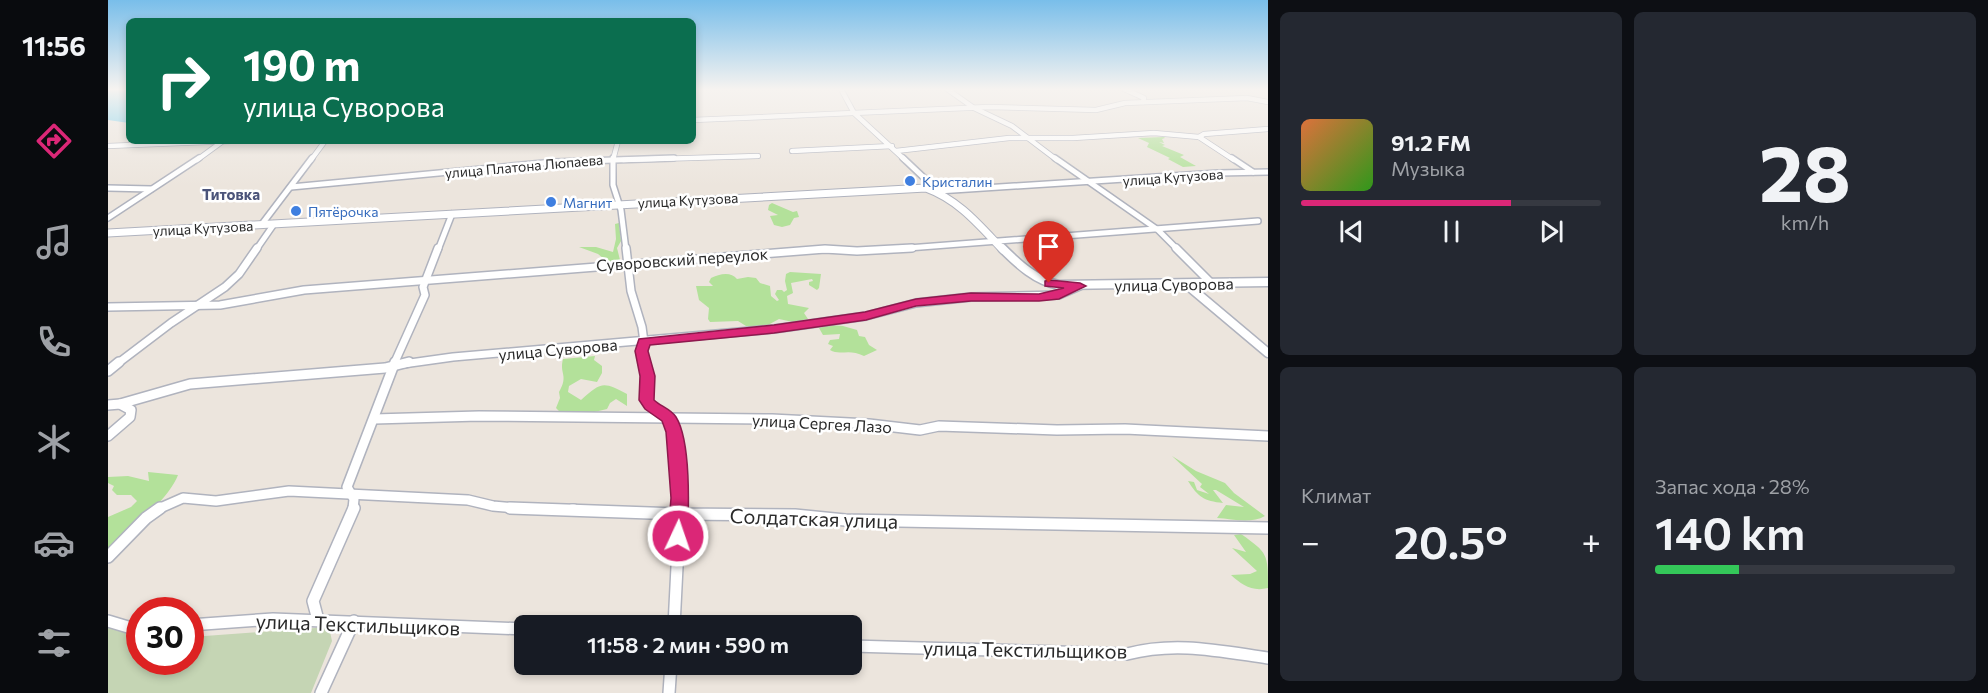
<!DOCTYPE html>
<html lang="ru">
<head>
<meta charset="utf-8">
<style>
	:root { --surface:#171b24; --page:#242831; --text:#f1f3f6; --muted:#9ea1a6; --line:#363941; --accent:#db2777 }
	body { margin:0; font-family:Commissioner,sans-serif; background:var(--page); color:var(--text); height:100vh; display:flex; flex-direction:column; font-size:22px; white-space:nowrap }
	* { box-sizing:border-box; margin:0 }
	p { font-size:20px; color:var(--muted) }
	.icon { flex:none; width:33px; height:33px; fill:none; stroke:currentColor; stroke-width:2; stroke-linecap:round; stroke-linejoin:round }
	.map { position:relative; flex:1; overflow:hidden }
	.sheet { display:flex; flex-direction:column; gap:12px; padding:12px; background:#0d0f14; width:720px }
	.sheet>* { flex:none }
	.banner { position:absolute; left:18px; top:18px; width:570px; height:126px; border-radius:9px; box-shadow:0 3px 9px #0003; background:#0b6e4f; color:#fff; overflow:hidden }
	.speed { position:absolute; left:18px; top:597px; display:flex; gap:12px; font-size:30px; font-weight:700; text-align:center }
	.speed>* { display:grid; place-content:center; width:78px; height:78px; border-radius:50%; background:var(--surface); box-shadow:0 3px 9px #0003; line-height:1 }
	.speed .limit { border:9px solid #d22; background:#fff; color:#111 }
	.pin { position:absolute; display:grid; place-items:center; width:51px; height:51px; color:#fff; margin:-62px -26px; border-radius:50% 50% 50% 0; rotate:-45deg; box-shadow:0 0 6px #0007 }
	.pin .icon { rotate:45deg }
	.me { position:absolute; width:66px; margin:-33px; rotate:3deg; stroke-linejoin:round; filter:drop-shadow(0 0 4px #0008) }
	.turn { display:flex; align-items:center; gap:21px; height:126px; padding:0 18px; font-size:27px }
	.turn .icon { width:78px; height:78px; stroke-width:2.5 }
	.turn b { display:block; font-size:42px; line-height:51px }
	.big { font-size:45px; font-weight:600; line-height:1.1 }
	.sheet .card { flex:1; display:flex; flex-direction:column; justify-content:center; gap:9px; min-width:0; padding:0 21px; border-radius:9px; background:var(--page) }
	.sheet .dial { align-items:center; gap:0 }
	.dial b { font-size:78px; line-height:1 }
	.song { display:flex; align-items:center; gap:18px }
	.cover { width:72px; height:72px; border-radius:9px; background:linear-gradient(135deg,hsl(20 70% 55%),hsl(110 70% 35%)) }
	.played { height:6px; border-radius:3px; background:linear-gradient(90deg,var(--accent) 70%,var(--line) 70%) }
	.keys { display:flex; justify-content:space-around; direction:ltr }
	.heat { display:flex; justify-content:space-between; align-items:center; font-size:33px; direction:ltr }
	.charge { height:9px; border-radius:4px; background:linear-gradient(90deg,#34c759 28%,var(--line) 0) }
	.sheet .tiles { flex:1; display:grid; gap:12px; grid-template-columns:repeat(2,1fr) }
	.trip { position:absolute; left:406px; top:615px; width:348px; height:60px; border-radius:9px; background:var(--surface); box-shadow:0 3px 9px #0003; font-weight:600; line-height:60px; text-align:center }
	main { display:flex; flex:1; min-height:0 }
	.tabs { display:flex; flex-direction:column; width:108px; justify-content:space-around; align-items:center; background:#090b0e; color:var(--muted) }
	.tabs .icon { width:42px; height:42px }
	.tabs .on { color:var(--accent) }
	.tabs b { font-size:27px; color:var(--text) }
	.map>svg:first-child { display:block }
	.green { fill:#b3e19a }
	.cemetery { fill:#c5d5b4 }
	.water { fill:#72cdec }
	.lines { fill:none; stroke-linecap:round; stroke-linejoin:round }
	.minor-far4-casing { stroke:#b0b3be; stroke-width:6 }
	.minor-far3-casing { stroke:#b0b3be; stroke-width:8 }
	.minor-far2-casing { stroke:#b0b3be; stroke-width:10 }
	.minor-far1-casing { stroke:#b0b3be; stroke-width:12 }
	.minor-casing { stroke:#b0b3be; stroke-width:14 }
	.tertiary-far1-casing { stroke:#b0b3be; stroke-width:9 }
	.tertiary-casing { stroke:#b0b3be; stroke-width:11 }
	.minor-far4 { stroke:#fff; stroke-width:4.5 }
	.minor-far3 { stroke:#fff; stroke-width:5 }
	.minor-far2 { stroke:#fff; stroke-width:7 }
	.minor-far1 { stroke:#fff; stroke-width:9 }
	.minor { stroke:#fff; stroke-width:11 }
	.tertiary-far1 { stroke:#fff; stroke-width:7 }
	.tertiary { stroke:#fff; stroke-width:8 }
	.route { fill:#db2777; stroke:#8e194d; stroke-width:1.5 }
	.shop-dot { fill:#3f7fe0; stroke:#fff; stroke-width:2 }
	.labels { text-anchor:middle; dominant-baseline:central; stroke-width:5; stroke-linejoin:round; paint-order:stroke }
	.far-street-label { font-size:14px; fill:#2a2a2a; stroke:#fff }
	.far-shop-label { font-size:14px; fill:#366cbe; stroke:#fff; text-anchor:start }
	.far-neighbourhood-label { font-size:15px; font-weight:bold; fill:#4b547a; stroke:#fff }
	.street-label { font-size:16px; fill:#2a2a2a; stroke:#fff }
	.near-street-label { font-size:20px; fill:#2a2a2a; stroke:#fff }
</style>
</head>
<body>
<main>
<nav class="tabs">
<b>11:56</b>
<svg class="icon on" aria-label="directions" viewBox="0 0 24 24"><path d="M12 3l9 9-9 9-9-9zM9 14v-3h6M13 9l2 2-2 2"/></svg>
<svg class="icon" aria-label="music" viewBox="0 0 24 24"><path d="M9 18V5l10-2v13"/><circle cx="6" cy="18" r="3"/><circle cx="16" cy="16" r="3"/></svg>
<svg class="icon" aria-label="phone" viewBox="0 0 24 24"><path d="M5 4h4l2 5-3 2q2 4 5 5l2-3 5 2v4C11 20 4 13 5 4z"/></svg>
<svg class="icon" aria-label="climate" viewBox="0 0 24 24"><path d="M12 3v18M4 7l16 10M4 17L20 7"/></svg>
<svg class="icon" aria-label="car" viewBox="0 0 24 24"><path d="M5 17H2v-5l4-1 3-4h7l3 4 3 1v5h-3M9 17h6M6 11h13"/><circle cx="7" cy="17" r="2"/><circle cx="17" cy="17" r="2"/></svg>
<svg class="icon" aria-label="filters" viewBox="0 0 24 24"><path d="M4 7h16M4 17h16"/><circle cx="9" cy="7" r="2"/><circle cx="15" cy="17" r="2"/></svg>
</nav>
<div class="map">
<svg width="1160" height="693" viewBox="0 0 1160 693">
	<rect width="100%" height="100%" fill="#ece5dd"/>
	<g class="green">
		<path d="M1056,137L1057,138L1054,139L1056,143L1051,142L1057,145L1054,146L1076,155L1072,157L1088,166L1075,167L1060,159L1062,158L1039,147L1041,143L1030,138Z"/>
		<path d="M664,203L685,212L689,211L691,217L686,218L682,225L674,227L666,225L662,216L670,215L660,210L661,205Z"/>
		<path d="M511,223L513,241L509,248L512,260L500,262L490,254L471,247H488L505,252L508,239L507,224Z"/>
		<path d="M682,272L713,274L711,288L709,290L701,285V282L705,281L704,279L683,283L685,293L679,296L680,304L701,308L696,313L700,319L685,322L671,319L660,325L645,327L638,326L630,321L602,322L600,319L601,308L591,300L588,286H605L601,282L603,278C611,274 623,271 629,279L640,277L648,278L652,283L662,286L663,296L669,301L671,300L667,294L669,290H674L676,292L679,290L677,281L678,274Z"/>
		<path d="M721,325L735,326L749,330L751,336L757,337L761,345L769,350L756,356C741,348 732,356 722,350L725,346L720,344L722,340L731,339L732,334L715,335L711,328Z"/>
		<path d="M487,356L486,360L494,366V373L489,382L473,379L461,386L460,392L473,400C493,382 495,381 519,394V406L508,399L502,403L499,409L478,414L453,413L448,408L452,398L451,392C461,375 451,374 455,359Z"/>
		<path d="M1064,456L1088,471L1117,483L1126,493L1157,516C1143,524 1125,519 1109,518L1118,505L1136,507L1108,490H1105L1115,503C1096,501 1090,497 1080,481L1086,482L1089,490L1101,494L1092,487L1094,484Z"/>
		<path d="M40,472L70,475C62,498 18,535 0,555V517L23,507L29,501L23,495H9L4,490L6,486L0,483V477L20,476L41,481Z"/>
		<path d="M1133,534C1160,553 1160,554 1160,588C1144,592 1134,585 1123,575L1142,574L1149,571L1124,548L1138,552L1126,535Z"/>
	</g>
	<path class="cemetery" d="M221,627L224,641L203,693H0V628L31,632L32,662H82L83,637Z"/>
	<path class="water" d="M0,89H21V123L0,120Z"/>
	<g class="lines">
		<defs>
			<g id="minor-far4">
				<path d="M733,89L746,113L797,160"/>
				<path d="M839,89L866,108L904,126L949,160"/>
				<path d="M1016,89L1036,98L1035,102"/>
				<path d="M585,120L881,107L988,110L1017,103L1139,98L1160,102"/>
				<path d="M1091,137L1126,160"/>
				<path d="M0,146L123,141"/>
				<path d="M684,151L784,146"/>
				<path d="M788,151L901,138H965L1046,133L1091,137L1096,134L1160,129"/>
				<path d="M89,160L115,141"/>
				<path d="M203,160L217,141"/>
				<path d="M505,160L510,141"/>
				<path d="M515,160L650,156"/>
			</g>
			<g id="minor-far3">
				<path d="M505,158V185L513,210L518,250"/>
				<path d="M795,158L830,191L1110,173L1160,172"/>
				<path d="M947,158L1050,230L1070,250"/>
				<path d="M1124,158L1145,172"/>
				<path d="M183,187L446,162L566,158"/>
				<path d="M0,188L43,189"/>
				<path d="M0,218L91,158"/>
				<path d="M154,224L204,158"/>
				<path d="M148,250L166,224"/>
				<path d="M330,250L344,214"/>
				<path d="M708,250H728"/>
				<path d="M774,250L1150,221"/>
			</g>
			<g id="minor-far2">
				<path d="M518,248L523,291L534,327L536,342L533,351L537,364"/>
				<path d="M1068,248L1103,283"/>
				<path d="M0,307L112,305L196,290L717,249L749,251L804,248"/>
				<path d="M9,364L63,323L117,287L131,274L149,248"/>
				<path d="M286,364L317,295L315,287L330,248"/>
				<path d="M295,364L345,357L666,329L758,316L808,303L863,297L951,295L972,286"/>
			</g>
			<g id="minor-far1">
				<path d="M536,362C540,377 537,386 539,399C541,411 557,411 562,421C574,446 573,482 571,509"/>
				<path d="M0,371L11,362"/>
				<path d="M0,405L12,404L82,384L277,368L301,362"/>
				<path d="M266,419L371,416L664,419L761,424L812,430L831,426L949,430L1017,429L1160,436"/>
				<path d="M0,436L22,417L23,410L12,404"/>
				<path d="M50,509L75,498L108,501L181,491L360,500L385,506L419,509"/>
				<path d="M245,509L246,499L239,487L287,362"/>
				<path d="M464,509H466"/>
			</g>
			<g id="minor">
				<path d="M402,508L570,514L687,515L737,520L1160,528"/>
				<path d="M0,557L38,518L52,508"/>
				<path d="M210,620L205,601L246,508"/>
				<path d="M0,621L20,627H32"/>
				<path d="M82,625L165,619L417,629"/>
				<path d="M566,626L572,508"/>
				<path d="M744,646L1019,654C1068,641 1111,651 1160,658"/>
				<path d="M213,693L246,621"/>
				<path d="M561,693L563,664"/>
			</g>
			<path id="tertiary-far1" d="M0,233L818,188C851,200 871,225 895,250"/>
			<g id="tertiary">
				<path d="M894,248C910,264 928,281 951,285L1160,282"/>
				<path d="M1078,284L1160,353"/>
			</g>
		</defs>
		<use href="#minor-far4" class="minor-far4-casing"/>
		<use href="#minor-far3" class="minor-far3-casing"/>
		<use href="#minor-far2" class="minor-far2-casing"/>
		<use href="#minor-far1" class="minor-far1-casing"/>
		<use href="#minor" class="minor-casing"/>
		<use href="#tertiary-far1" class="tertiary-far1-casing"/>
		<use href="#tertiary" class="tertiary-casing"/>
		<use href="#minor-far4" class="minor-far4"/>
		<use href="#minor-far3" class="minor-far3"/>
		<use href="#minor-far2" class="minor-far2"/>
		<use href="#minor-far1" class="minor-far1"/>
		<use href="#minor" class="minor"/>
		<use href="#tertiary-far1" class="tertiary-far1"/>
		<use href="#tertiary" class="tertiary"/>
	</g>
	<linearGradient id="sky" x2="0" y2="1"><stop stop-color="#79beea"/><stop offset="0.48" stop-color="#f6f3f0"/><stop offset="1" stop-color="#f6f3f0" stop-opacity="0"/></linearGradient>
	<rect width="1160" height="186" fill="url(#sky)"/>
	<path class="route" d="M941,280L972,283L978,286L951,299L931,301H863L808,306L758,320L666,333L542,345L540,351L547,376L546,400C552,406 563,409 568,417C583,441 581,508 579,536L576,542L570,544L563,542L560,536L563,498L558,432L554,421L537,409L531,400L532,376L527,351L531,339L666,325L757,312L808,299L863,293L931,294L956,288L937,286V281Z"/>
	<g class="shop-dot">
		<circle cx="802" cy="181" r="6"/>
		<circle cx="443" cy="202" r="6"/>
		<circle cx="188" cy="211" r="6"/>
	</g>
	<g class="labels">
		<g class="far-street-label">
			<text transform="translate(416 166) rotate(-5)">улица Платона Люпаева</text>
			<text transform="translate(1065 177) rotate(-4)">улица Кутузова</text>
			<text transform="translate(580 200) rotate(-3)">улица Кутузова</text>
			<text transform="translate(95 228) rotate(-3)">улица Кутузова</text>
		</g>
		<g class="far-shop-label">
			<text x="814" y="181">Кристалин</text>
			<text x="455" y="202">Магнит</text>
			<text x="200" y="211">Пятёрочка</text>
		</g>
		<g class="far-neighbourhood-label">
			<text x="123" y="194">Титовка</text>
		</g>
		<g class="street-label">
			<text transform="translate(574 259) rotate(-4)">Суворовский переулок</text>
			<text transform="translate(1066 284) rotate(-1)">улица Суворова</text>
			<text transform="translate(450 349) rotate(-5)">улица Суворова</text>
			<text transform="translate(714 423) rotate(3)">улица Сергея Лазо</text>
		</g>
		<g class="near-street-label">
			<text transform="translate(706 518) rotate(2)">Солдатская улица</text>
			<text transform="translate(250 624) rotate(2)">улица Текстильщиков</text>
			<text transform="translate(917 649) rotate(1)">улица Текстильщиков</text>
		</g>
	</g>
</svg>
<div class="speed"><div class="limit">30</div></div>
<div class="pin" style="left:941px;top:283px;background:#d93025"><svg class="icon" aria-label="arrive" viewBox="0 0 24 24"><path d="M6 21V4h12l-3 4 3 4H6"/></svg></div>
<svg class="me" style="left:570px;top:536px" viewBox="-20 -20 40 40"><circle r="17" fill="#db2777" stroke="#fff" stroke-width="3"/><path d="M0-11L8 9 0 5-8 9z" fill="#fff"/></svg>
<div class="trip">11:58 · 2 мин · 590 m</div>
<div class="banner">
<div class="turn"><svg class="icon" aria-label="right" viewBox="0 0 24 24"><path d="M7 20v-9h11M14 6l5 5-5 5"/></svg><div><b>190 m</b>улица Суворова</div></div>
</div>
</div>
<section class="sheet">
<div class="tiles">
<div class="card">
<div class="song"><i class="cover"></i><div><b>91.2 FM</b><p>Музыка</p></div></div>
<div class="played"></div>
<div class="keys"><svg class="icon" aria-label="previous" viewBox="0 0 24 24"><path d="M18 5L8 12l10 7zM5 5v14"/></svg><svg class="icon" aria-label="pause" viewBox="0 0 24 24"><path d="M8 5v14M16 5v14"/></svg><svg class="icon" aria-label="next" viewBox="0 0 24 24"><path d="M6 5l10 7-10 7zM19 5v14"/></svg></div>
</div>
<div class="card dial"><b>28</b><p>km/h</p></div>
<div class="card"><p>Климат</p>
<div class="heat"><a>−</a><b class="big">20.5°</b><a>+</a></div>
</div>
<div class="card"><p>Запас хода · 28%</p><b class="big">140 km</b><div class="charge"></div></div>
</div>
</section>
</main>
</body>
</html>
